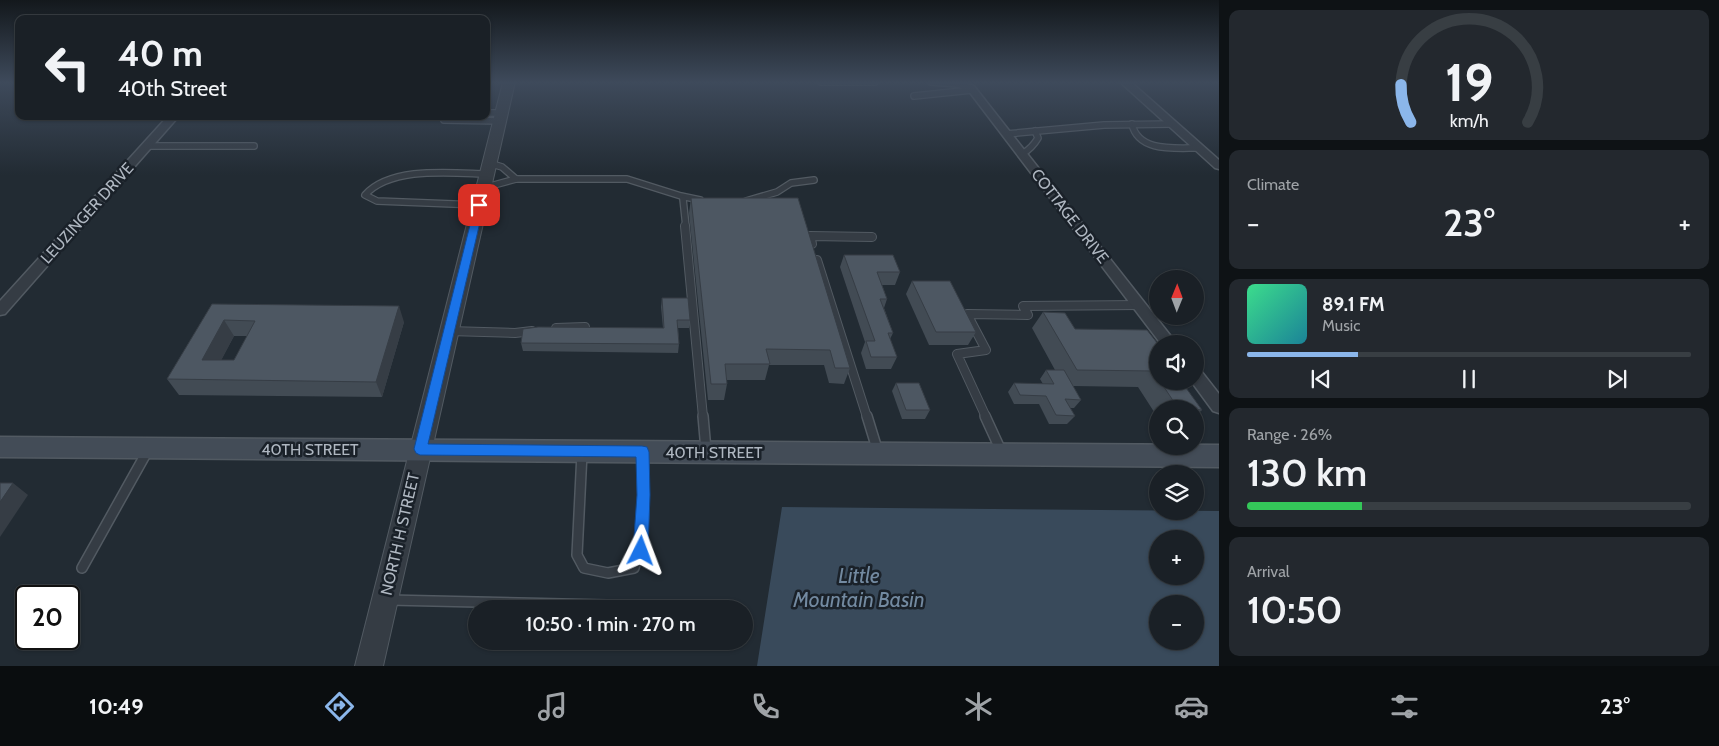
<!DOCTYPE html>
<html lang="en">
<head>
<meta charset="utf-8">
<style>
	:root { --surface:#1a2026; --page:#23282e; --text:#f1f3f6; --muted:#9fa3a7; --line:#383e43; --accent:#8bb6ea }
	body { margin:0; font-family:Cabin,sans-serif; background:var(--page); color:var(--text); height:100vh; display:flex; flex-direction:column; font-size:19px; white-space:nowrap }
	* { box-sizing:border-box; margin:0 }
	p { font-size:16px; color:var(--muted) }
	.icon { flex:none; width:28px; height:28px; fill:none; stroke:currentColor; stroke-width:2; stroke-linecap:round; stroke-linejoin:round }
	.map { position:relative; flex:1; overflow:hidden }
	.sheet { display:flex; flex-direction:column; gap:10px; padding:10px; background:#0e1215; width:500px }
	.sheet>* { flex:none }
	.top-card { position:absolute; left:15px; top:15px; width:475px; height:105px; border-radius:10px; box-shadow:0 1px 4px #0004,0 0 0 1px var(--line); background:#1a2026; color:var(--text); overflow:hidden }
	.needle { width:32px; rotate:1deg }
	.buttons { position:absolute; left:1149px; top:270px; display:grid; gap:10px }
	.buttons a { display:grid; place-items:center; width:55px; height:55px; border-radius:50%; background:var(--surface); box-shadow:0 1px 4px #0004,0 0 0 1px var(--line); font-size:25px }
	.speed { position:absolute; left:15px; top:585px; display:flex; gap:10px; font-size:25px; font-weight:700; text-align:center }
	.speed>* { display:grid; place-content:center; width:65px; height:65px; border-radius:50%; background:var(--surface); box-shadow:0 1px 4px #0004,0 0 0 1px var(--line); line-height:1 }
	.speed .limit { border:2px solid #111; border-radius:8px; background:#fff; color:#111 }
	.pin { position:absolute; display:grid; place-items:center; width:42px; height:42px; color:#fff; margin:-21px; border-radius:10px; box-shadow:0 2px 8px #0006 }
	.me { position:absolute; width:55px; margin:-28px; rotate:3deg; stroke-linejoin:round; filter:drop-shadow(0 0 4px #0008) }
	.turn { display:flex; align-items:center; gap:18px; height:105px; padding:0 20px; font-size:22px }
	.turn .icon { width:65px; height:65px; stroke-width:2.5 }
	.turn b { display:block; font-size:35px; line-height:42px }
	.big { font-size:38px; font-weight:600; line-height:1.1 }
	.sheet .widget { flex:1; display:flex; flex-direction:column; justify-content:center; gap:8px; min-width:0; padding:0 18px; border-radius:10px; background:var(--page) }
	.sheet .dial { align-items:center; gap:0 }
	.dial svg { height:130px; overflow:visible; fill:none; stroke:var(--line); stroke-width:7; stroke-linecap:round; text-anchor:middle }
	.dial text { fill:var(--text); stroke:none }
	.song { display:flex; align-items:center; gap:15px }
	.cover { width:60px; height:60px; border-radius:8px; background:linear-gradient(135deg,hsl(150 70% 55%),hsl(190 70% 35%)) }
	.played { height:5px; border-radius:2px; background:linear-gradient(90deg,var(--accent) 25%,var(--line) 25%) }
	.keys { display:flex; justify-content:space-around; direction:ltr }
	.heat { display:flex; justify-content:space-between; align-items:center; font-size:28px; direction:ltr }
	.charge { height:8px; border-radius:4px; background:linear-gradient(90deg,#34c759 26%,var(--line) 0) }
	.trip { position:absolute; left:468px; top:600px; width:285px; height:50px; border-radius:25px; background:var(--surface); box-shadow:0 1px 4px #0004,0 0 0 1px var(--line); font-weight:600; line-height:50px; text-align:center }
	.tab-bar { display:flex; height:80px; justify-content:space-around; align-items:center; background:#0a0d0f; color:var(--muted) }
	.tab-bar .icon { width:35px; height:35px }
	.tab-bar .on { color:var(--accent) }
	.tab-bar b { font-size:22px; color:var(--text) }
	main { display:flex; flex:1; min-height:0 }
	.map>svg:first-child { display:block }
	.water { fill:#394a5b; fill-rule:evenodd }
	.lines { fill:none; stroke-linecap:round; stroke-linejoin:round }
	.service-far2-casing { stroke:#525a62; stroke-width:8 }
	.service-far1-casing { stroke:#525a62; stroke-width:10 }
	.service-casing { stroke:#525a62; stroke-width:12 }
	.minor-casing { stroke:#525a62; stroke-width:3 }
	.tertiary-casing { stroke:#525a62; stroke-width:2 }
	.secondary-casing { stroke:#525a62; stroke-width:3 }
	.service-far2 { stroke:#353c44; stroke-width:5.5 }
	.service-far1 { stroke:#353c44; stroke-width:8 }
	.service { stroke:#353c44; stroke-width:9 }
	.minor { fill:#353c44; fill-rule:evenodd }
	.tertiary { fill:#353c44; fill-rule:evenodd }
	.secondary { fill:#434c57; fill-rule:evenodd }
	.wall { fill:#424b54; fill-rule:evenodd }
	.shaded-wall { fill:#363d45 }
	.building { fill:#4d5762; stroke:#363d45; fill-rule:evenodd }
	.route { fill:#1a73e8; stroke:#114b97 }
	.labels { text-anchor:middle; dominant-baseline:central; stroke-width:5; stroke-linejoin:round; paint-order:stroke }
	.street-label { font-size:16px; fill:#afb7c1; stroke:#1a2129 }
	.near-water-label { font-size:21px; font-style:italic; fill:#738aa1; stroke:#1a2129 }
</style>
</head>
<body>
<main>
<div class="map">
<svg width="1219" height="666" viewBox="0 0 1219 666">
	<rect width="100%" height="100%" fill="#222b33"/>
	<path class="water" d="M782,507L1219,511V666H757ZM1158,539H1195V576H1158ZM1158,604H1195V641H1158Z"/>
	<g class="lines">
		<defs>
			<g id="service-far2">
				<path d="M821,82H875"/>
				<path d="M931,82L957,84L971,88"/>
				<path d="M914,96L972,90"/>
				<path d="M486,113H501"/>
				<path d="M444,120L500,121"/>
				<path d="M1132,124C1138,152 1174,148 1197,148"/>
				<path d="M1006,134L1104,125L1171,124"/>
				<path d="M147,146H254"/>
				<path d="M1022,154C1029,150 1034,145 1038,138L1035,131"/>
				<path d="M516,179H627L681,196L700,200"/>
				<path d="M483,188L516,179L502,167L489,163"/>
				<path d="M683,199L686,227"/>
				<path d="M746,201L777,192L791,183L814,180"/>
				<path d="M479,205L377,201L365,195C391,166 451,173 487,174"/>
			</g>
			<g id="service-far1">
				<path d="M685,226L703,417"/>
				<path d="M812,244L810,236L872,237"/>
				<path d="M817,260L867,417"/>
				<path d="M556,328L585,327"/>
				<path d="M449,331L515,333L532,331"/>
				<path d="M986,417L957,354L986,350L967,314L1028,315L1023,306L1140,305"/>
			</g>
			<g id="service">
				<path d="M703,416L706,450"/>
				<path d="M867,416L878,452"/>
				<path d="M985,416L1002,453"/>
				<path d="M582,453L577,555L584,568L608,573L634,568C646,530 643,492 642,453"/>
				<path d="M82,568L148,450"/>
				<path d="M389,600L651,606"/>
			</g>
			<g id="minor">
				<path d="M1120,82H1131L1219,160V169L1215,168Z"/>
				<path d="M971,85L974,86L1177,344H1161L968,90V86Z"/>
				<path d="M168,116H179L5,314L0,315V301Z"/>
				<path d="M1195,369L1201,371L1219,394V413L1213,411L1191,381H1195Z"/>
			</g>
			<path id="tertiary" d="M503,82H515L383,666H355Z"/>
			<path id="secondary" d="M0,437L1219,445V467L0,457Z"/>
		</defs>
		<use href="#service-far2" class="service-far2-casing"/>
		<use href="#service-far1" class="service-far1-casing"/>
		<use href="#service" class="service-casing"/>
		<use href="#minor" class="minor-casing"/>
		<use href="#tertiary" class="tertiary-casing"/>
		<use href="#secondary" class="secondary-casing"/>
		<use href="#service-far2" class="service-far2"/>
		<use href="#service-far1" class="service-far1"/>
		<use href="#service" class="service"/>
		<use href="#minor" class="minor"/>
		<use href="#tertiary" class="tertiary"/>
		<use href="#secondary" class="secondary"/>
	</g>
	<g class="wall">
		<path d="M691,198L850,368L844,384L829,383L824,365H769L765,380H727V384L724,400H708L689,213Z"/>
		<path d="M844,255L900,272L895,285H882L887,299L884,308L893,333L890,339L897,357L891,369H866L861,353L865,342L840,267Z"/>
		<path d="M912,281L976,332L968,345H929L906,294Z"/>
		<path d="M662,298L690,320L689,328H678L679,344L678,353L523,351L521,343L663,328L661,307Z"/>
		<path d="M212,304L404,322L382,397L179,395L167,379ZM234,336H247L234,360H221Z"/>
		<path d="M1043,312L1075,329L1158,344V381H1181L1202,410L1195,416V409H1158V418L1138,387L1073,386L1081,400L1074,408H1070L1075,416L1067,424H1049L1039,404H1014L1008,392L1014,383L1043,384L1040,379L1046,370H1055L1032,328Z"/>
		<path d="M896,383L930,410L925,419H902L892,391Z"/>
	</g>
	<g class="shaded-wall">
		<path d="M399,306L404,322L382,397L376,382Z"/>
		<path d="M224,320L234,336L213,376L202,360Z"/>
		<path d="M13,483L28,495L0,537V502Z"/>
	</g>
	<g class="building">
		<path d="M691,198H798L850,368H835L830,350L766,349L770,364H725L727,384H711Z"/>
		<path d="M844,255H893L900,272H877L887,299H880L893,333H888L897,357H871L866,341H875Z"/>
		<path d="M912,281H950L976,332H936Z"/>
		<path d="M662,298H688L690,320H677L679,344L521,343L523,329L538,327L664,328Z"/>
		<path d="M212,304L399,306L376,382L167,379ZM224,320L255,321L234,360H202Z"/>
		<path d="M1043,312L1065,313L1075,329L1147,330L1158,344V377L1153,371L1077,370Z"/>
		<path d="M1046,370H1064L1081,400L1065,399L1075,416L1056,415L1046,396L1020,395L1014,383L1054,384Z"/>
		<path d="M1160,381H1181L1202,410L1178,408Z"/>
		<path d="M896,383H919L930,410H906Z"/>
		<path d="M0,483H13L0,502Z"/>
	</g>
	<linearGradient id="sky" x2="0" y2="1"><stop stop-color="#13181c"/><stop offset="0.47" stop-color="#3e4a5b"/><stop offset="1" stop-color="#3e4a5b" stop-opacity="0"/></linearGradient>
	<rect width="1219" height="175" fill="url(#sky)"/>
	<path class="route" d="M479,202L484,205L428,444L642,446L647,447L649,452L650,495L648,551L646,556L641,558L635,556L633,551L637,495L636,457L420,455L416,453L414,449L475,205Z"/>
	<g class="labels">
		<g class="street-label">
			<text transform="translate(87 213) rotate(-48)">LEUZINGER DRIVE</text>
			<text transform="translate(1070 216) rotate(52)">COTTAGE DRIVE</text>
			<text x="310" y="449">40TH STREET</text>
			<text x="714" y="452">40TH STREET</text>
			<text transform="translate(400 534) rotate(-77)">NORTH H STREET</text>
		</g>
		<g class="near-water-label">
			<text x="859" y="575">Little<tspan x="859" dy="24">Mountain Basin</tspan></text>
		</g>
	</g>
</svg>
<div class="buttons">
<a><svg class="needle" viewBox="-14 -14 28 28"><path d="M0-13l5 13h-10z" fill="#e53935"/><path d="M0 13l5-13h-10z" fill="#9fa3a7"/></svg></a>
<a><svg class="icon" aria-label="sound" viewBox="0 0 24 24"><path d="M4 9h4l5-4v14l-5-4H4zM17 9q2 3 0 6"/></svg></a>
<a><svg class="icon" aria-label="search" viewBox="0 0 24 24"><circle cx="10" cy="10" r="6"/><path d="M15 15l6 6"/></svg></a>
<a><svg class="icon" aria-label="layers" viewBox="0 0 24 24"><path d="M12 4l9 5-9 5-9-5zM3 14l9 5 9-5"/></svg></a>
<a>+</a>
<a>−</a>
</div>
<div class="speed"><div class="limit">20</div></div>
<div class="pin" style="left:479px;top:205px;background:#d93025"><svg class="icon" aria-label="arrive" viewBox="0 0 24 24"><path d="M6 21V4h12l-3 4 3 4H6"/></svg></div>
<svg class="me" style="left:641px;top:551px" viewBox="-20 -20 40 40"><path d="M0-17L14 15 0 8-14 15z" fill="#1a73e8" stroke="#fff" stroke-width="4"/></svg>
<div class="trip">10:50 · 1 min · 270 m</div>
<div class="top-card">
<div class="turn"><svg class="icon" aria-label="left" viewBox="0 0 24 24"><path d="M17 20v-9H6M10 6l-5 5 5 5"/></svg><div><b>40 m</b>40th Street</div></div>
</div>
</div>
<section class="sheet">
<div class="widget dial"><svg viewBox="0 0 100 80">
<path d="M14 69A42 42 0 1 1 86 69"/>
<path d="M14 69A42 42 0 0 1 8 46" stroke="#8bb6ea"/>
<text x="50" y="56" font-size="32" font-weight="700">19</text>
<text x="50" y="72" font-size="11">km/h</text>
</svg></div>
<div class="widget"><p>Climate</p>
<div class="heat"><a>−</a><b class="big">23°</b><a>+</a></div>
</div>
<div class="widget">
<div class="song"><i class="cover"></i><div><b>89.1 FM</b><p>Music</p></div></div>
<div class="played"></div>
<div class="keys"><svg class="icon" aria-label="previous" viewBox="0 0 24 24"><path d="M18 5L8 12l10 7zM5 5v14"/></svg><svg class="icon" aria-label="pause" viewBox="0 0 24 24"><path d="M8 5v14M16 5v14"/></svg><svg class="icon" aria-label="next" viewBox="0 0 24 24"><path d="M6 5l10 7-10 7zM19 5v14"/></svg></div>
</div>
<div class="widget"><p>Range · 26%</p><b class="big">130 km</b><div class="charge"></div></div>
<div class="widget"><p>Arrival</p><b class="big">10:50</b></div>
</section>
</main>
<nav class="tab-bar">
<b>10:49</b>
<svg class="icon on" aria-label="directions" viewBox="0 0 24 24"><path d="M12 3l9 9-9 9-9-9zM9 14v-3h6M13 9l2 2-2 2"/></svg>
<svg class="icon" aria-label="music" viewBox="0 0 24 24"><path d="M9 18V5l10-2v13"/><circle cx="6" cy="18" r="3"/><circle cx="16" cy="16" r="3"/></svg>
<svg class="icon" aria-label="phone" viewBox="0 0 24 24"><path d="M5 4h4l2 5-3 2q2 4 5 5l2-3 5 2v4C11 20 4 13 5 4z"/></svg>
<svg class="icon" aria-label="climate" viewBox="0 0 24 24"><path d="M12 3v18M4 7l16 10M4 17L20 7"/></svg>
<svg class="icon" aria-label="car" viewBox="0 0 24 24"><path d="M5 17H2v-5l4-1 3-4h7l3 4 3 1v5h-3M9 17h6M6 11h13"/><circle cx="7" cy="17" r="2"/><circle cx="17" cy="17" r="2"/></svg>
<svg class="icon" aria-label="filters" viewBox="0 0 24 24"><path d="M4 7h16M4 17h16"/><circle cx="9" cy="7" r="2"/><circle cx="15" cy="17" r="2"/></svg>
<b>23°</b>
</nav>
</body>
</html>
